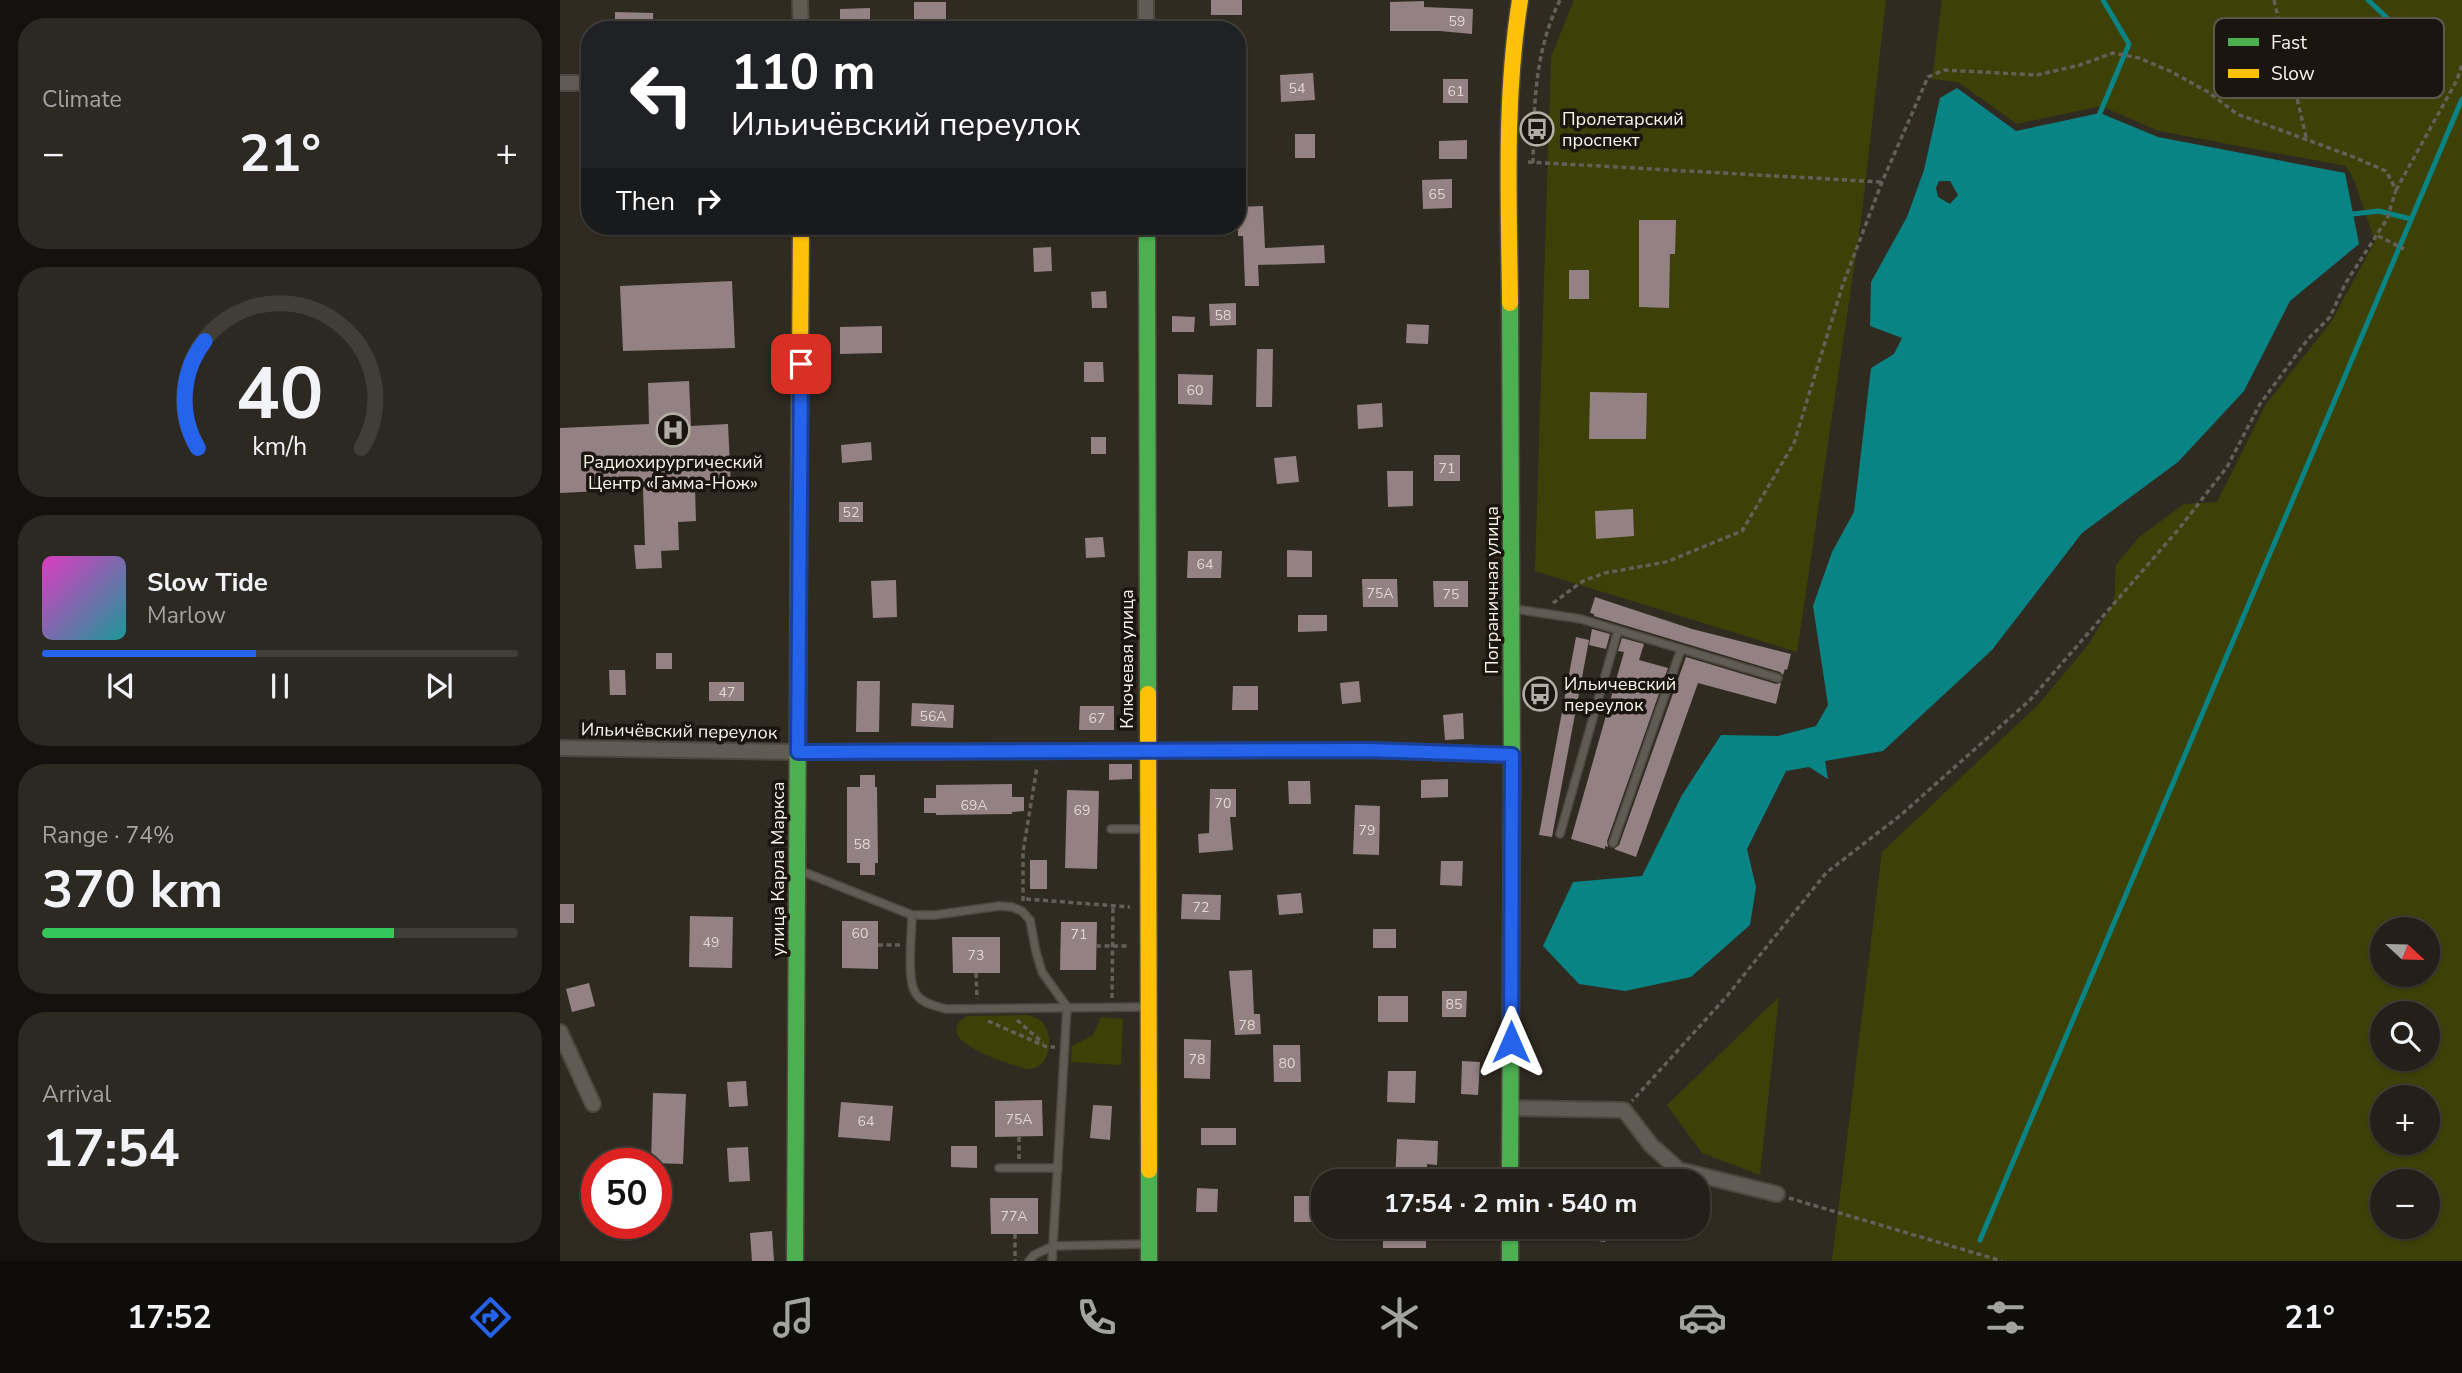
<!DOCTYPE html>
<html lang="en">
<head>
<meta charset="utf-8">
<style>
	:root { --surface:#242019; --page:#2c2822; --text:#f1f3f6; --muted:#a3a3a2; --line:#413e38; --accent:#2563eb }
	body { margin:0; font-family:"Nunito Sans",sans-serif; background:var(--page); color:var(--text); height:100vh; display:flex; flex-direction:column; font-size:26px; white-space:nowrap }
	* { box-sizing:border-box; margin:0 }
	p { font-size:23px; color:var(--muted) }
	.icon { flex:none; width:38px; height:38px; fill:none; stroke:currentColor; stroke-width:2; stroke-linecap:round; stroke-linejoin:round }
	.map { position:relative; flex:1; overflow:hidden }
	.side { display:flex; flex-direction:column; gap:18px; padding:18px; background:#14120e; width:560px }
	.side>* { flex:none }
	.hud { position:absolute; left:21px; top:21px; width:665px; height:214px; border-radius:28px; box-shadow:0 2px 5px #0004,0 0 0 2px var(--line); background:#202124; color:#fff; overflow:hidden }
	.needle { width:46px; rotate:112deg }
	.buttons { position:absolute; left:1810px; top:917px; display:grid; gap:14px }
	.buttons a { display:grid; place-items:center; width:70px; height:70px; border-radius:50%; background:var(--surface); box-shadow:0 2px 5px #0004,0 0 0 2px var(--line); font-size:35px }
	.speed { position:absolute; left:21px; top:1148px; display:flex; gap:14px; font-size:35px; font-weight:700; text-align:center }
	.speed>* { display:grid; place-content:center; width:91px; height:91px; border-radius:50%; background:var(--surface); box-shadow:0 2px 5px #0004,0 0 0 2px var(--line); line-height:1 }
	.speed .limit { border:10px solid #d22; background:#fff; color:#111 }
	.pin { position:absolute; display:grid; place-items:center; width:60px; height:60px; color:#fff; margin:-30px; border-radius:14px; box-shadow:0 4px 10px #0006 }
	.me { position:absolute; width:77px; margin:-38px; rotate:0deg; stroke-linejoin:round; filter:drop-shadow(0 0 5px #0008) }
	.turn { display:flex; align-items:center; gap:24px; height:147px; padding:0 35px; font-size:32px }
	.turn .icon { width:91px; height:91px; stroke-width:2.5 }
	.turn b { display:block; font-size:49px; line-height:60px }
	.then { display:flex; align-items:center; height:66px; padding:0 35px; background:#0003; gap:14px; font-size:26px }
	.big { font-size:52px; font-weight:700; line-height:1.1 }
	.side .card { flex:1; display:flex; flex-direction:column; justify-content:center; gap:10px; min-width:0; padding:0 24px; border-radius:28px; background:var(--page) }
	.side .dial { align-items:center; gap:0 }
	.dial svg { height:182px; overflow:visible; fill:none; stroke:var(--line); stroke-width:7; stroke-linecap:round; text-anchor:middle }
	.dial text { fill:var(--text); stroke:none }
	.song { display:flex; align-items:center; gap:21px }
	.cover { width:84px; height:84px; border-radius:10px; background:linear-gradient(135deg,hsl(310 70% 55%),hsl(180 70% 35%)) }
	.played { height:7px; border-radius:4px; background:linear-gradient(90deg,var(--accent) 45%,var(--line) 45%) }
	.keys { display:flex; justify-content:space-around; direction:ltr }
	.heat { display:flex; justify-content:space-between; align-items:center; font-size:38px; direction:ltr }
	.charge { height:10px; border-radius:5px; background:linear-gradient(90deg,#34c759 74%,var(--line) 0) }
	.trip { position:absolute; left:751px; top:1169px; width:399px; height:70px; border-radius:28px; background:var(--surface); box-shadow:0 2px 5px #0004,0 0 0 2px var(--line); font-weight:700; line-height:70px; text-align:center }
	.menu { display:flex; height:112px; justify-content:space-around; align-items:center; background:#0e0d0a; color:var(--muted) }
	.menu .icon { width:49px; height:49px }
	.menu .on { color:var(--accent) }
	.menu b { font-size:32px; color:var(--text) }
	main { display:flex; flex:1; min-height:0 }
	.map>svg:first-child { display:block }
	.green { fill:#3d4108; fill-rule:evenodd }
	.water { fill:#098485; fill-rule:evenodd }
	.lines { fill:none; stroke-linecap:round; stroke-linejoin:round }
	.stream { stroke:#098485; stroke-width:5 }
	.building { fill:#938183 }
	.lane-casing { stroke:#4c483f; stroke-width:10 }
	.street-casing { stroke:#4c483f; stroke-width:18 }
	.fast-casing { stroke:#4c483f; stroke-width:19 }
	.slow-casing { stroke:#4c483f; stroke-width:19 }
	.path { stroke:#646059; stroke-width:3.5; stroke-dasharray:5 3.5; stroke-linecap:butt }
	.lane { stroke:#605b55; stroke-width:7 }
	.street { stroke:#605b55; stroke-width:14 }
	.fast { stroke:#4caf50; stroke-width:16 }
	.slow { stroke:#ffc107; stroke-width:16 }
	.route-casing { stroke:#184099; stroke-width:18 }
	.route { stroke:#2563eb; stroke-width:12 }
	.labels { text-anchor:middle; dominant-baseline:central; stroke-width:7; stroke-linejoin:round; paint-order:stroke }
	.number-label { font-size:14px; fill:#e0d7d0 }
	.poi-label { font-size:18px; fill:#faf4e9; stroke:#1a150e; text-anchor:start }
	.street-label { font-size:18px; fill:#faf4e9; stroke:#1a150e }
	.key { fill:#1a150e; stroke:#5d5850; stroke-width:2 }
	.key-label { font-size:19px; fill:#faf4e9 }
</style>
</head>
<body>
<main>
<section class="side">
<div class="card"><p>Climate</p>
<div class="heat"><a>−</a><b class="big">21°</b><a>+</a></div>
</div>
<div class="card dial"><svg viewBox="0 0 100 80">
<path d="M14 69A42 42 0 1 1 86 69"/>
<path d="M14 69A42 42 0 0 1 17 22" stroke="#2563eb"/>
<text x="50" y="56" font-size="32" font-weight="700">40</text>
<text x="50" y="72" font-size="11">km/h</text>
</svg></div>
<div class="card">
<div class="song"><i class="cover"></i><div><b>Slow Tide</b><p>Marlow</p></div></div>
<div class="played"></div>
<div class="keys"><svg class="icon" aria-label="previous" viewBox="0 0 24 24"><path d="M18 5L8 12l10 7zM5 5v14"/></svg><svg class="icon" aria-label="pause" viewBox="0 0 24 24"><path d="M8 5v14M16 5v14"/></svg><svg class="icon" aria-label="next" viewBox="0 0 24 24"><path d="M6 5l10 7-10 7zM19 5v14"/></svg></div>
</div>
<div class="card"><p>Range · 74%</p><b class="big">370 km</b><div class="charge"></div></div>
<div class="card"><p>Arrival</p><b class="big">17:54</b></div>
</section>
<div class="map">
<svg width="1902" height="1261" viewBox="0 0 1902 1261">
	<rect width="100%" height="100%" fill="#302b21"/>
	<g class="green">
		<path d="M1014,0H1326L1301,221L1237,652L975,571L991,57Z"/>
		<path d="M1382,0H1902V1261H1272L1322,852L1478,705L1528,645L1554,602L1556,565L1578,538L1624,504L1657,502L1706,404L1771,322L1815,241L1794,180L1786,166L1599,131L1541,106L1457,124L1398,82L1372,79ZM1867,929V975H1822V929ZM1867,1013V1059H1822V1013ZM1867,1097V1143H1822V1097ZM1867,1181V1227H1822V1181Z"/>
		<path d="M1219,997L1200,1175L1142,1153L1107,1105Z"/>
		<path d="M468,1015C474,1017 479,1018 483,1023C495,1037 490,1072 466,1069C451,1064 367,1041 407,1016Z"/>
		<path d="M541,1017L563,1019L561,1065L511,1062L512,1046L533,1035Z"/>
	</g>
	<path class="water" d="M1397,88L1456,131L1540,113L1598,137L1785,173L1799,244L1730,301L1684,391L1618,462L1522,533L1432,650L1323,751L1265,761L1268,779L1249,767L1226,771L1187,849L1196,887L1190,925L1131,977L1065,991L1019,984L983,946L1013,882L1082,876L1122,795L1161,735L1218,736L1256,726L1268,705L1253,606L1272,552L1294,512L1311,368L1334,354L1342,338L1310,326L1311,282L1347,217L1364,170L1380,98ZM1379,181H1390L1398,195L1390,204L1378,197L1376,188Z"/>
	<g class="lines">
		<g class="stream">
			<path d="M1808,0L1861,50"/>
			<path d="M1540,113L1569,44L1543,0"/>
			<path d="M1793,214L1819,211L1851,219"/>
			<path d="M1420,1240L1902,99"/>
		</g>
	</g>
	<g class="building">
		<rect x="651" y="0" width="31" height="15"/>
		<path d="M864,1V7L913,9L912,34L880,31H830V2Z"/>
		<rect x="354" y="2" width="32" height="28"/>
		<path d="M310,8V30H280V9Z"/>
		<path d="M55,12L93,13V30H55Z"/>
		<path d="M753,73L755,100L721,102L720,75Z"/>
		<rect x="883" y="79" width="25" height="24"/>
		<rect x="735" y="134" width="20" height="24"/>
		<path d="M907,140V159H879V141Z"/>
		<path d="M892,179V208L863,209L862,180Z"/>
		<path d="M703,206L705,248L764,245L765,263L698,265L699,286H685L683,236H678L677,207Z"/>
		<path d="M1079,220H1116L1115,254H1110L1109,308L1079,307Z"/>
		<path d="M491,247L492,271L474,272L473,248Z"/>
		<rect x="1009" y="270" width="20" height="29"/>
		<path d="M172,281L175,348L63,351L60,286Z"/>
		<path d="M546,291L547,308H532L531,292Z"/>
		<path d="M676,303V325L650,326L649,304Z"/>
		<path d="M612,316L635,317L634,332H612Z"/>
		<path d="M847,324L869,325L868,344L846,343Z"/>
		<path d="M322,326V353L280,354V327Z"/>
		<path d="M697,349H713L712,407H696Z"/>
		<path d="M524,362H543L544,382H524Z"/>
		<path d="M618,374L653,375L652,405L618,404Z"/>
		<path d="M129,381L131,426L168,424L171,486L135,488L136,521L118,522L119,550L101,551L102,568L76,569L74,545H85L83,489L0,493V428L89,424L88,383Z"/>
		<path d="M1030,392L1087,393L1086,439H1029Z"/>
		<path d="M822,403L823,427L798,429L797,405Z"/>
		<rect x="531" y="437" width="15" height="17"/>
		<path d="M311,442L312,460L282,463L281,445Z"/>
		<rect x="874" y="455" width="26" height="26"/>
		<path d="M736,456L739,482L717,484L714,458Z"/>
		<path d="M827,471H853V506L828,507Z"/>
		<rect x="279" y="502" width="24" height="20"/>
		<path d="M1073,509L1074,536L1036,539L1035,511Z"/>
		<path d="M543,537L545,557L526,558L525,538Z"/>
		<path d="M727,550L752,551V577H727Z"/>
		<path d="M628,551H662L661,578H627Z"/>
		<path d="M802,579H837L838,607H803Z"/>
		<path d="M336,580L337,617L313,618L311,581Z"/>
		<path d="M873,581H908V607H874Z"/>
		<path d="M1035,597L1132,629L1231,654L1227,670L1225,669L1223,675L1220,672L1034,616V614L1030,613Z"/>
		<path d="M738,615H767V631L738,632Z"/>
		<path d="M1032,629L1050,634L1046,649L1029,645Z"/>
		<path d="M1016,637L1029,640L992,837L979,835Z"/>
		<path d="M1062,638L1084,644L1079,660L1108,668L1047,841L1048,847L1045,846V849L1011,839L1064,652L1058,651Z"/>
		<rect x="96" y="653" width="16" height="16"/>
		<path d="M1126,657L1216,684L1221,683L1216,704L1138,683L1076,857L1054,849L1059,845Z"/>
		<path d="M49,670H65L66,695H50Z"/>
		<path d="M297,681H320L319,732H296Z"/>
		<path d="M799,681L801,702L782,704L780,683Z"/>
		<rect x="149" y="682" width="35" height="19"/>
		<path d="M673,686H698V710H672Z"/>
		<path d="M352,703L394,705L393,728L351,726Z"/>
		<path d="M520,706H554V730H519Z"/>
		<path d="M903,713L904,739L885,740L883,715Z"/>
		<path d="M549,764H572V779L549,780Z"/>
		<path d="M300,775H315V787H317L318,863H315V875H300V863H287V787H300Z"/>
		<path d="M888,779V797L861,798V780Z"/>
		<path d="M728,781H750L751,804H729Z"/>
		<path d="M452,784V797H464V811L452,812V814L376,815V813H364V798H376V785Z"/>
		<path d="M650,789H676V817H670L673,850L639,853L638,834L649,833Z"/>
		<path d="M507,790L539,791L537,869L505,868Z"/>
		<path d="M795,805L820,806L819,855L793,854Z"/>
		<rect x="470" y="860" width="17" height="29"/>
		<path d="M881,861H903L902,886L880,885Z"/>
		<path d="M741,893L743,913L719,915L717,895Z"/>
		<path d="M622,894L661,895L660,920L621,919Z"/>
		<rect x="0" y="904" width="14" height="19"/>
		<path d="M130,916L173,917L172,968L129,967Z"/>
		<path d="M282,921H318V969L282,968Z"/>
		<path d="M501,922H537L536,970H500Z"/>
		<rect x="813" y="929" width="23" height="19"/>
		<path d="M392,937H440V973H393Z"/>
		<path d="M692,970L694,1014H700L701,1034L675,1035L669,971Z"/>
		<path d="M29,983L35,1006L12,1012L6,989Z"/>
		<path d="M882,991H907L906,1017H882Z"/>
		<rect x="818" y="996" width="30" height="26"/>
		<path d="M624,1039L651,1040L650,1079L624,1078Z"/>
		<path d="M713,1045H740L741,1082H714Z"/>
		<path d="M902,1061L920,1062L918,1095L901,1094Z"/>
		<path d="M828,1071H856L855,1103L827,1102Z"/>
		<path d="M186,1081L188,1106L169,1107L167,1082Z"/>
		<path d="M93,1093L126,1094L123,1164L91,1163Z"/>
		<path d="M482,1100L483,1136L435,1137V1101Z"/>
		<path d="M281,1102L333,1106L330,1141L278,1137Z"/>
		<path d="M533,1105L552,1106L550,1140L530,1138Z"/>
		<rect x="641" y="1128" width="35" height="17"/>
		<path d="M837,1139L878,1141L877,1165L867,1164V1181H835Z"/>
		<path d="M391,1146H417V1168L391,1167Z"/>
		<path d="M188,1147L190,1181L169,1182L167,1148Z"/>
		<path d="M637,1188L658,1189L657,1212H636Z"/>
		<rect x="734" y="1196" width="21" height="26"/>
		<path d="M430,1198H478V1234H431Z"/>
		<rect x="823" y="1227" width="43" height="21"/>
		<path d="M998,1227H1047L1045,1242L998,1235Z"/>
		<path d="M212,1231L214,1261H192L190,1233Z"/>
	</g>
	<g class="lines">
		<defs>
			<g id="lane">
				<path d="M955,609L1021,619L1218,678"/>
				<path d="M551,829H586"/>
				<path d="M1000,834L1058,630"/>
				<path d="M1053,843L1121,649"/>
				<path d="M241,871L352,915H375L439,906L452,907L462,911L470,920L476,952L482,972L507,1007L492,1261"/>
				<path d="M352,915C352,933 346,980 356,994C363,1004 376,1006 386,1009L587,1007"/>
				<path d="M439,1168H498"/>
				<path d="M469,1261L474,1255L493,1246L585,1244"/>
			</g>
			<g id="street">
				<path d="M240,0L241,30"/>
				<path d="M586,0V30"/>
				<path d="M0,83H30"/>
				<path d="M0,748L238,752L809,750L952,755"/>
				<path d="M0,1032L33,1104"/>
				<path d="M950,1108L1064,1110L1091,1145L1119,1170L1217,1194"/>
			</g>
			<g id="fast">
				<path d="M587,226L588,694"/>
				<path d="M950,303L952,776L950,1181"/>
				<path d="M589,1170V1261"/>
				<path d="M950,1227V1261"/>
				<path d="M235,1261L239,511"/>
			</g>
			<g id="slow">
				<path d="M950,303C949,202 944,100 960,0"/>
				<path d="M239,511L241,226"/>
				<path d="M588,694L589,1170"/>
			</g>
		</defs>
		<use href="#lane" class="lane-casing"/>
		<use href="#street" class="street-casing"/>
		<use href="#fast" class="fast-casing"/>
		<use href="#slow" class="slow-casing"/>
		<g class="path">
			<path d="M1714,0L1747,141"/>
			<path d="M968,162L1322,182"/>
			<path d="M973,163C974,107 974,52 1000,0"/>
			<path d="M1836,190L1897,80L1902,64"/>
			<path d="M1818,236L1844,249"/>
			<path d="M993,603L1023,581L1045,573L1106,562L1182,531L1234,443L1283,284L1322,182L1368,77L1384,70L1477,75L1520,65L1553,53L1579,58L1610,71L1648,92L1677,114L1791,156L1826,171L1836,190L1827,219L1785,284L1770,317L1748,339L1700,404L1667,467L1618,530L1470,700L1342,814L1266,873L1167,996L1072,1101"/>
			<path d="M466,899L570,907"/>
			<path d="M463,901V852L477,767"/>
			<path d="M318,945H340"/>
			<path d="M536,946H569"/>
			<path d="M416,973L417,999"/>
			<path d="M552,998L553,906"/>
			<path d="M457,1020L483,1043"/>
			<path d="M428,1021L487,1047H495"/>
			<path d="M459,1137V1159"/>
			<path d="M1229,1198L1442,1261"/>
			<path d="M455,1234V1261"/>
		</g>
		<use href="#lane" class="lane"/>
		<use href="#street" class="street"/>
		<use href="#fast" class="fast"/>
		<use href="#slow" class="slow"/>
	</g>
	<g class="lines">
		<defs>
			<path id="route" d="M241,364L238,752L809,750L952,755L951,1042"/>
		</defs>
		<use href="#route" class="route-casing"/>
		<use href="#route" class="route"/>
	</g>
	<defs>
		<symbol id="bus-ring" viewBox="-11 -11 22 22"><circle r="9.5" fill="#1a150e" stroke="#b3aea3" stroke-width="1.5"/><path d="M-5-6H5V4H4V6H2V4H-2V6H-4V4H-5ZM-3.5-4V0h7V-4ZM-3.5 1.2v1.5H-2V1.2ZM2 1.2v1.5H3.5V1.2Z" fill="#b3aea3"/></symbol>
		<symbol id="hospital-ring" viewBox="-11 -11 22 22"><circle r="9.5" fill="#1a150e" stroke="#b3aea3" stroke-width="1.5"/><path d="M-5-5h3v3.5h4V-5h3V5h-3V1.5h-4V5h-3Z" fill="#b3aea3"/></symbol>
	</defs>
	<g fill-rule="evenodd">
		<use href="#bus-ring" x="958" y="110" width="38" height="38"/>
		<use href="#hospital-ring" x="94" y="411" width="38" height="38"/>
		<use href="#bus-ring" x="961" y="675" width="38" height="38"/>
	</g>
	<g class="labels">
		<g class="number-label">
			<text x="897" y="21">59</text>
			<text x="737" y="88">54</text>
			<text x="896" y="91">61</text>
			<text x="877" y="194">65</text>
			<text x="663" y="315">58</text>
			<text x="635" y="390">60</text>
			<text x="887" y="468">71</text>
			<text x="291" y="512">52</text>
			<text x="645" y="564">64</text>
			<text x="820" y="593">75А</text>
			<text x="891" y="594">75</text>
			<text x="167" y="692">47</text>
			<text x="373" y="716">56А</text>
			<text x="537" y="718">67</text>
			<text x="663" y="803">70</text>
			<text x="414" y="805">69А</text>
			<text x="522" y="810">69</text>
			<text x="807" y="830">79</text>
			<text x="302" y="844">58</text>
			<text x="641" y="907">72</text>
			<text x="300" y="933">60</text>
			<text x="519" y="934">71</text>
			<text x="151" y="942">49</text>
			<text x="416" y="955">73</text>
			<text x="894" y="1004">85</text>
			<text x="687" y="1025">78</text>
			<text x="637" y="1059">78</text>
			<text x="727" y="1063">80</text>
			<text x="459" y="1119">75А</text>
			<text x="306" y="1121">64</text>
			<text x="454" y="1216">77А</text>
		</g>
		<g class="poi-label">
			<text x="1002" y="119">Пролетарский<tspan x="1002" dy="21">проспект</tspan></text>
			<text x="113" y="462" text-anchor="middle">Радиохирургический<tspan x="113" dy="21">Центр «Гамма-Нож»</tspan></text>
			<text x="1004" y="684">Ильичевский<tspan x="1004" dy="21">переулок</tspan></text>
		</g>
		<g class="street-label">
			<text transform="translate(932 590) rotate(-90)">Пограничная улица</text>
			<text transform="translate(567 659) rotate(-90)">Ключевая улица</text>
			<text transform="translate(119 731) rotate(1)">Ильичёвский переулок</text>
			<text transform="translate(218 869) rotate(-90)">улица Карла Маркса</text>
		</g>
	</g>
	<rect x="1654" y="18" width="230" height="80" rx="10" class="key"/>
	<rect x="1668" y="38" width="31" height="8" fill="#4caf50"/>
	<rect x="1668" y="69" width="31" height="9" fill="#ffc107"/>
	<g class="key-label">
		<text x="1711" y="49">Fast</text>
		<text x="1711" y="80">Slow</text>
	</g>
</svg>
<div class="buttons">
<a><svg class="needle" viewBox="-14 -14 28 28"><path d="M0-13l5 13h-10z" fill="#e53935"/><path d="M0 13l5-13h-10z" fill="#a3a3a2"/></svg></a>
<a><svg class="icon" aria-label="search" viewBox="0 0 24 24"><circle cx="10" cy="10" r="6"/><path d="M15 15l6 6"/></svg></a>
<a>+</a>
<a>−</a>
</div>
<div class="speed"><div class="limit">50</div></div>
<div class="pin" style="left:241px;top:364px;background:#d93025"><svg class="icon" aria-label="arrive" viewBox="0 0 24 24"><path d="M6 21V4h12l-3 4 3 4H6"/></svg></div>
<svg class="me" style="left:951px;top:1042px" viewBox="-20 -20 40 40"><path d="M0-17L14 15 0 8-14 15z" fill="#2563eb" stroke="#fff" stroke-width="4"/></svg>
<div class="trip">17:54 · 2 min · 540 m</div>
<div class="hud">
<div class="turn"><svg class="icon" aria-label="left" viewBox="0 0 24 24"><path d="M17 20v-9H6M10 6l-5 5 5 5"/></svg><div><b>110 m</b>Ильичёвский переулок</div></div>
<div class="then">Then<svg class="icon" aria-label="right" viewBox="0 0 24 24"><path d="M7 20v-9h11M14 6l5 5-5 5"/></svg></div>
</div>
</div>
</main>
<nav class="menu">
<b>17:52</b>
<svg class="icon on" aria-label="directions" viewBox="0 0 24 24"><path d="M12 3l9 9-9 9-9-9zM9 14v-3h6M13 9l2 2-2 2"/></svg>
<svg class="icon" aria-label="music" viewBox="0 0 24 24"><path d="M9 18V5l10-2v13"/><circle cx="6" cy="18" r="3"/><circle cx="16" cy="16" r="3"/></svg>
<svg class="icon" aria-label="phone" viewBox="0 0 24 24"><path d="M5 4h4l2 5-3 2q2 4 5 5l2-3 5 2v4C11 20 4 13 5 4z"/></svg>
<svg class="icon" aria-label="climate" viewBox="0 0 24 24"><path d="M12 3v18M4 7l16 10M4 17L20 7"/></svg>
<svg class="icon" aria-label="car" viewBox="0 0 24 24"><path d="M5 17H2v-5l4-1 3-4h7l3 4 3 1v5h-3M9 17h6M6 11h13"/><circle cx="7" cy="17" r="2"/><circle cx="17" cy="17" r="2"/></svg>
<svg class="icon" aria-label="filters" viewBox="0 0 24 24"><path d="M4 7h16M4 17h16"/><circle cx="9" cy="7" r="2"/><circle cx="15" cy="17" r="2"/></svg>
<b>21°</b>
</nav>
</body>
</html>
